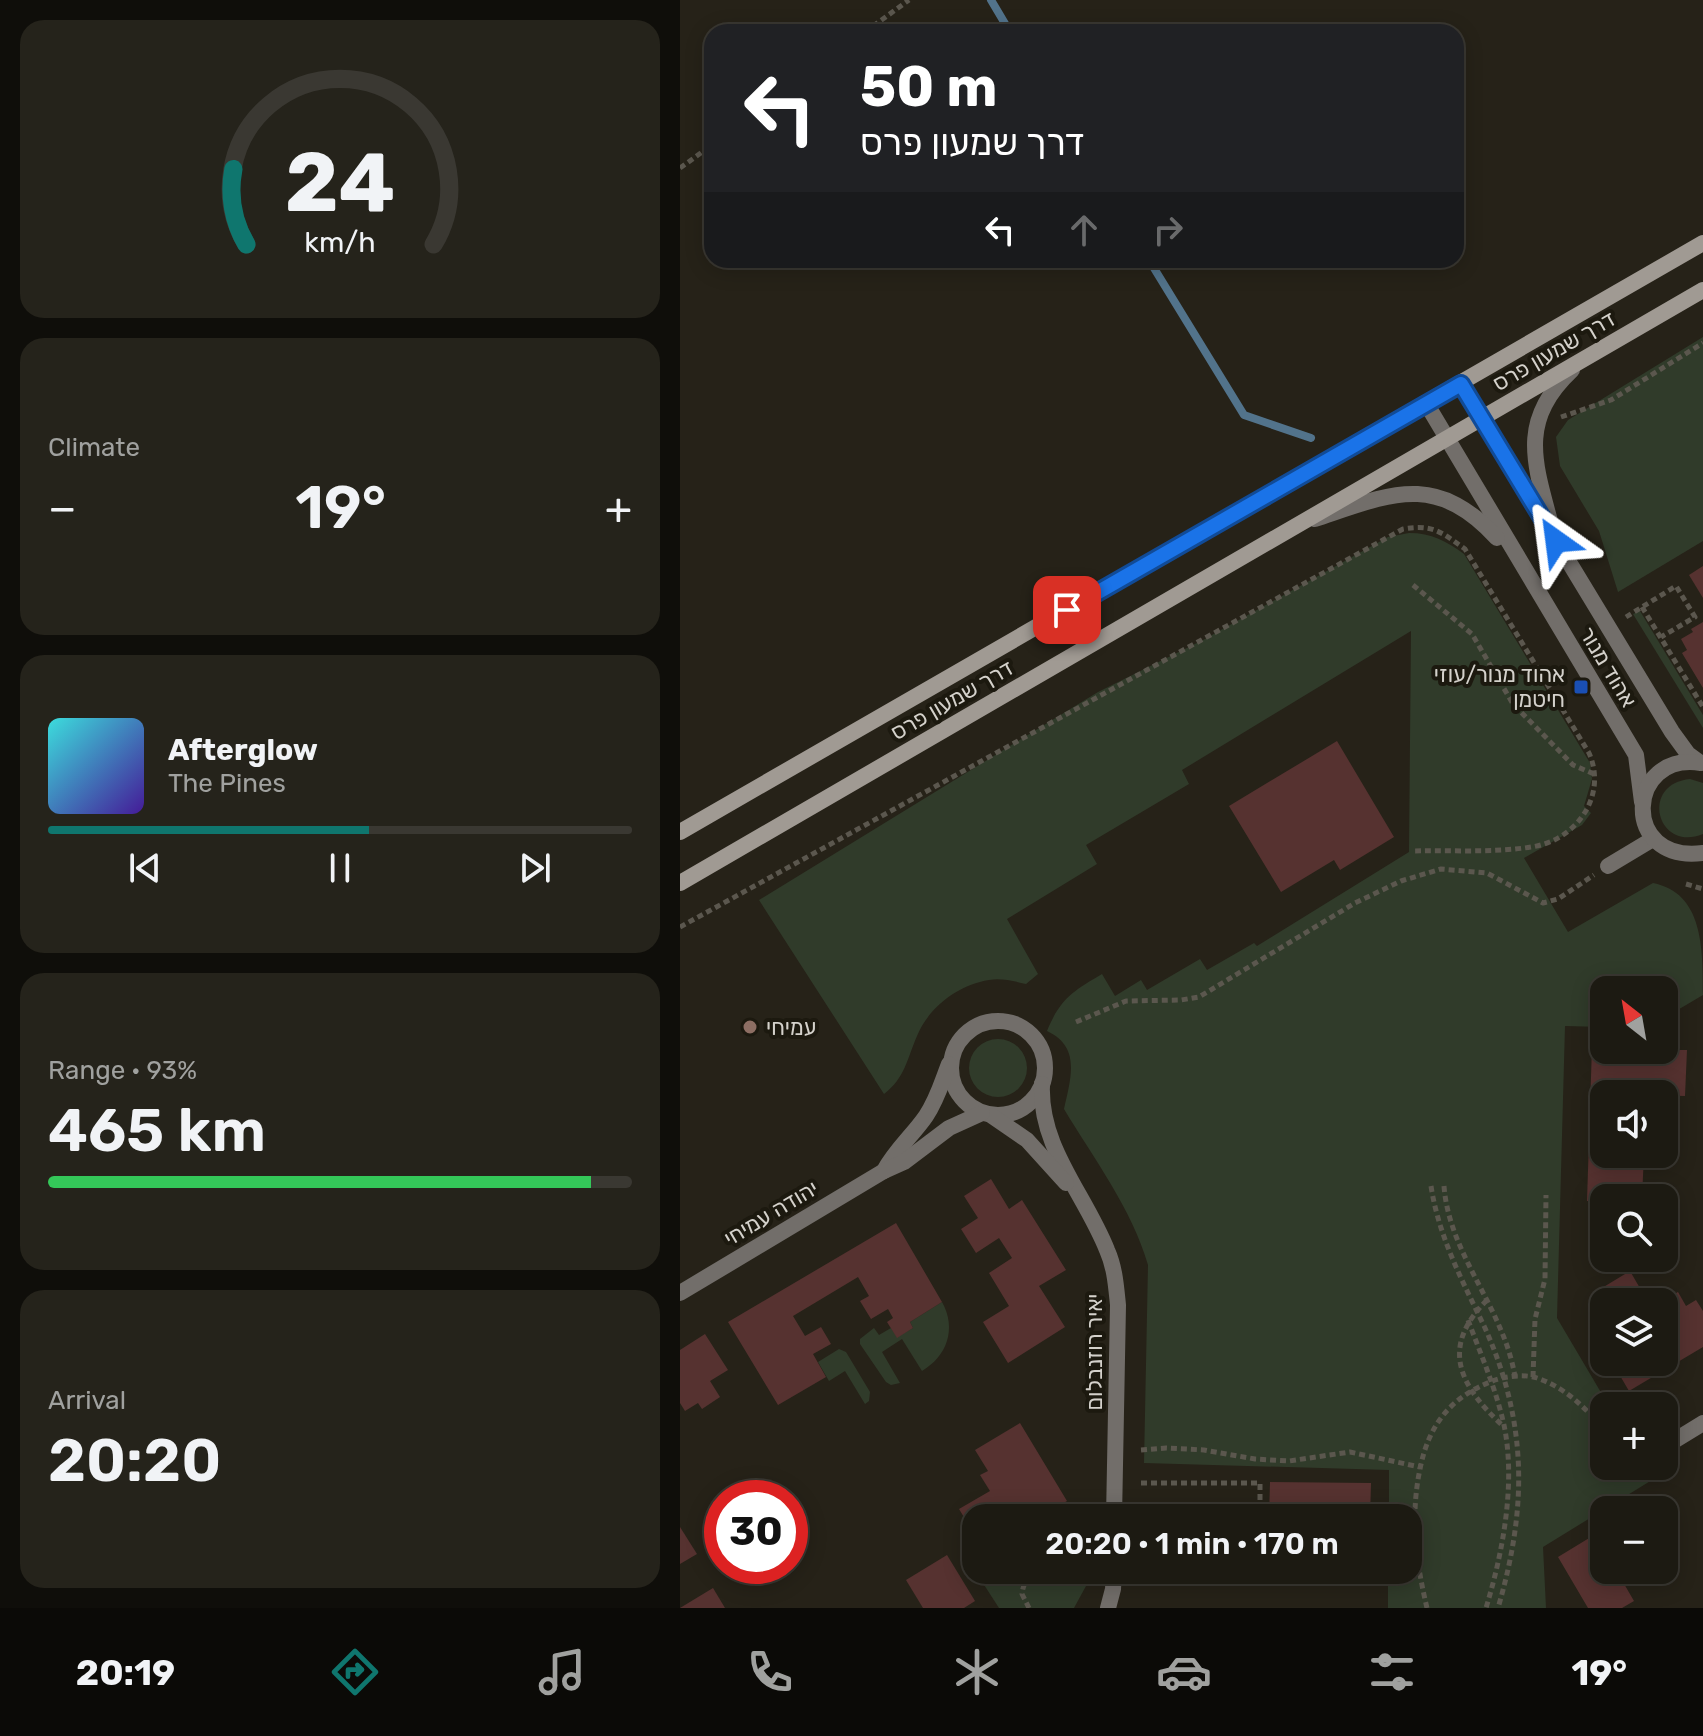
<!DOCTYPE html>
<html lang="en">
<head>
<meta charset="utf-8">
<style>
	:root { --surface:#1c1a12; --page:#25231b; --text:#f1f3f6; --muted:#a0a19f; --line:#3a3832; --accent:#0f766e }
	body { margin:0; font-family:Rubik,Heebo,sans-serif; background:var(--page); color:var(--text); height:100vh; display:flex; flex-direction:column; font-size:30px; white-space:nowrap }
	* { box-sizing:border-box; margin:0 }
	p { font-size:26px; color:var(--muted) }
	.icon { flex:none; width:44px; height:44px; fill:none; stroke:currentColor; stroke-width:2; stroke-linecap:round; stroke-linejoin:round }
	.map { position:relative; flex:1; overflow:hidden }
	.details { display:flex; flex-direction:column; gap:20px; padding:20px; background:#0f0e0a; width:680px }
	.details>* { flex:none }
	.guide { position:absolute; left:24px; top:24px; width:760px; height:244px; border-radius:24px; box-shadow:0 4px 20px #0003,0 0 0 2px var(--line); background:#202124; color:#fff; overflow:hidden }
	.needle { width:52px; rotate:329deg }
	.tools { position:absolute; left:910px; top:976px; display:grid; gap:16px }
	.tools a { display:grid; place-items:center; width:88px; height:88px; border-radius:16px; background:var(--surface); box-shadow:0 4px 20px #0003,0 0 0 2px var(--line); font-size:40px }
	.speed { position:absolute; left:24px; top:1480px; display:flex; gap:16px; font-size:40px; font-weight:700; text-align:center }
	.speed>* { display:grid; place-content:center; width:104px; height:104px; border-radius:50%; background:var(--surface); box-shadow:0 4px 20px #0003,0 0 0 2px var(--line); line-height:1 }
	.speed .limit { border:12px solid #d22; background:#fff; color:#111 }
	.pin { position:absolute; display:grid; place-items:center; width:68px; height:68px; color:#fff; margin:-34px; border-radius:16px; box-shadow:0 4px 12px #0006 }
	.me { position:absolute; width:88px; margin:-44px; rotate:329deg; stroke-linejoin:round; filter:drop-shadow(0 0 6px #0008) }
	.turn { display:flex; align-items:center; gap:28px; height:168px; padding:0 24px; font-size:36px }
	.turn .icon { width:104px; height:104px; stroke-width:2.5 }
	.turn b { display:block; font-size:56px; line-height:68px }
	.lanes { display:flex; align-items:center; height:76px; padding:0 24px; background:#0003; justify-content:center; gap:40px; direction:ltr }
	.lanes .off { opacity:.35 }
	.big { font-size:60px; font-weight:600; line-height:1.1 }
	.details .card { flex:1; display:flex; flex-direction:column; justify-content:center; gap:12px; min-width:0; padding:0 28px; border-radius:24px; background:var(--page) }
	.details .dial { align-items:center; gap:0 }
	.dial svg { height:208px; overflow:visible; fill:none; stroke:var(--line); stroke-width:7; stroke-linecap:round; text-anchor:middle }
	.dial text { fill:var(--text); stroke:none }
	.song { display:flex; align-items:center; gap:24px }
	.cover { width:96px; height:96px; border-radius:12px; background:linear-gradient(135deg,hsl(180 70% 55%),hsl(260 70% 35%)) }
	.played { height:8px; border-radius:4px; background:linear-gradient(90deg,var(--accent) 55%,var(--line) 55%) }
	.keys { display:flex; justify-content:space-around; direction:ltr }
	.heat { display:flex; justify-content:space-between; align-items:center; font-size:44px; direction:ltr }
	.charge { height:12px; border-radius:6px; background:linear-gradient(90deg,#34c759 93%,var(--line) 0) }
	.trip { position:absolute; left:282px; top:1504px; width:460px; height:80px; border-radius:24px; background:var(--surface); box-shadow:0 4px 20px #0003,0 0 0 2px var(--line); font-weight:600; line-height:80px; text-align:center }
	.tab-bar { display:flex; height:128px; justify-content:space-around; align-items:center; background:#0b0a07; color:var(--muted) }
	.tab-bar .icon { width:56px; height:56px }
	.tab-bar .active { color:var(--accent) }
	.tab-bar b { font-size:36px; color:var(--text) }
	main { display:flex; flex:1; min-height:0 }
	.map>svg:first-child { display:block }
	.green { fill:#303b2a }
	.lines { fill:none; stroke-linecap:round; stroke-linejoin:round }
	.stream { stroke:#52738b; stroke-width:8 }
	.building { fill:#563230 }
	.path { stroke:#5b574e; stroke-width:5; stroke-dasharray:6 4; stroke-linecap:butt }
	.lane { stroke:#726e6a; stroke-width:16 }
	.street { stroke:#726e6a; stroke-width:16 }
	.secondary { stroke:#a09a93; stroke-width:16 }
	.route-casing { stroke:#114b97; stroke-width:20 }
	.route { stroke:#1a73e8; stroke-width:14 }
	.transit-dot { fill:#1a4fb4; stroke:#1c190f; stroke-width:3 }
	.education-dot { fill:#8d6e63; stroke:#1c190f; stroke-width:3 }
	.labels { text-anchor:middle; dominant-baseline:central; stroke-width:8; stroke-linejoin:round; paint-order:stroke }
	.street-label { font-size:22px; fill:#d4d1cb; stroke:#1c190f }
	.poi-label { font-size:22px; fill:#d4d1cb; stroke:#1c190f; text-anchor:end }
</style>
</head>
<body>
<main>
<section class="details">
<div class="card dial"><svg viewBox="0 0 100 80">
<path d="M14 69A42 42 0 1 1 86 69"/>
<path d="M14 69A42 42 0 0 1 9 40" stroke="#0f766e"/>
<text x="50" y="56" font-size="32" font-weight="700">24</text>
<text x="50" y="72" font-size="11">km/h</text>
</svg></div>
<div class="card"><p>Climate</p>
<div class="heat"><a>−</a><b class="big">19°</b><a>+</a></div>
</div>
<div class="card">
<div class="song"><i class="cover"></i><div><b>Afterglow</b><p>The Pines</p></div></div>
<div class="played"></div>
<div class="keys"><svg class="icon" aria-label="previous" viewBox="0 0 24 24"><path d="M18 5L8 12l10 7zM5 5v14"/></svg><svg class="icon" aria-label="pause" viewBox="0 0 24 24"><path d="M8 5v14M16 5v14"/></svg><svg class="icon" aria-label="next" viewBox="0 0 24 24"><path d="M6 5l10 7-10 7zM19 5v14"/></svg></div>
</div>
<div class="card"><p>Range · 93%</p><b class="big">465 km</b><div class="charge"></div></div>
<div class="card"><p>Arrival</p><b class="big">20:20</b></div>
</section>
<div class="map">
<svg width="1023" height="1608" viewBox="0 0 1023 1608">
	<rect width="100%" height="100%" fill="#262218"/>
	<g class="green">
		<path d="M1023,337V541L938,592L919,531L880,466L876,437L888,420Z"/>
		<path d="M729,533C752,533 766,541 784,554L910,763L912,779L904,806L911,813L902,825L844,858L888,932L973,883C1023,893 1023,947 1023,995L984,1018V990H924V1027L885,1026L877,1318L929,1406H924V1466H964L972,1480L863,1547L866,1608H708V1570H728V1518H709V1470L464,1463L468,1265C452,1209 414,1159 384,1109C391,1077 401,1047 367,1031C380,999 393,991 422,974L435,996L461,980L467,990L520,959L527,970L574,943L577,946L729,852L731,631L502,770L509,784L406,845L417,864L327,919L358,974L346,984C334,981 321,978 309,980C278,985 249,1007 237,1036C227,1059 225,1078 204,1094L79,900L418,692L523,640L708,537Z"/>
		<path d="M960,611L1023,715V728L953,614Z"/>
		<path d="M1010,779L1023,783V834C977,853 959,784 1010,779Z"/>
		<circle cx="318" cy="1068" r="29"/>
		<path d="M262,1302C277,1329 267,1356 242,1371L222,1339L202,1352L220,1383L211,1385L206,1382L180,1344V1339L194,1328L199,1335L211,1328L217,1337L233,1328L230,1322Z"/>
		<path d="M159,1349L166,1352L190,1392L189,1401L185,1404L165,1371L149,1381L138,1362Z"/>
		<path d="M311,1570H406V1586L394,1608H319L299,1577Z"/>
	</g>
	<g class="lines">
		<g class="stream">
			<path d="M311,0L330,32"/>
			<path d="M469,260L564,415L631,438"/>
		</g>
	</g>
	<g class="building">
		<path d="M1023,566V598L1009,575Z"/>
		<path d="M1023,622V688L1002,653L1007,650L1001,639L1013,632L1011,629Z"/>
		<path d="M657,741L714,837L660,870L654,860L601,892L549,806Z"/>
		<path d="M912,1046L924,1047V1050H1007L1005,1096L924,1094V1154H964L962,1198H924V1235L918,1234L919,1202L907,1201Z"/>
		<path d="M311,1179L329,1209L342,1200L386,1270L359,1286L385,1327L328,1363L303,1322L329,1306L309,1273L332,1258L319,1238L296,1253L281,1229L298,1218L284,1196Z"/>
		<path d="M216,1223L262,1302L230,1322L233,1328L217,1338L207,1322L213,1318L208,1309L191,1319L180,1301L189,1296L178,1277L113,1316L125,1336L141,1327L151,1344L133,1354L146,1377L98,1405L48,1322Z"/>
		<path d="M950,1271L968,1302H924V1314L912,1294Z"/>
		<path d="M998,1292L1006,1306L1016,1300L1023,1311V1347L949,1391L932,1362H984V1300Z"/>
		<path d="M924,1324V1348L913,1331Z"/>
		<path d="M25,1334L48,1370L30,1381L40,1397L22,1409L18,1403L5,1411L0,1403V1350Z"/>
		<path d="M340,1423L387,1501L358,1518H296V1537L279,1509L310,1491L300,1475L308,1471L295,1450Z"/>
		<path d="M590,1482L691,1483L690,1518H589Z"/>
		<path d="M0,1527L17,1554L0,1564Z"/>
		<path d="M924,1529V1570H936L954,1601L942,1608H908L878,1557Z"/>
		<path d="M267,1555L295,1601L284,1608H243L226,1580Z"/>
		<path d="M589,1570H690V1577L589,1576Z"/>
		<path d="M33,1588L45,1608H0Z"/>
	</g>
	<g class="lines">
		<g class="path">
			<path d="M185,32L229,0"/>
			<path d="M0,168L32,145"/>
			<path d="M881,417L931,400L1023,343"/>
			<path d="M733,585L792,634L833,704L893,765L914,774"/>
			<path d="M962,607L1023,707"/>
			<path d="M946,617L996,586L1015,617L981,637"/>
			<path d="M1006,884L1023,889"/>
			<path d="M0,927L723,529C753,524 761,532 785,549L909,753C928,796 896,841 851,847C813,853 772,850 734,851"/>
			<path d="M396,1022L446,1001L501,1000L519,997L675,903L721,881L761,869L807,873L863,903L878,899L914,875"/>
			<path d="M751,1186C759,1238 783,1282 805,1328C848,1424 847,1509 818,1608"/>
			<path d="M764,1186C769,1255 824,1308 835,1377"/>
			<path d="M807,1300C759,1348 780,1386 823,1426"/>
			<path d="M788,1320C801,1355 816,1389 824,1425C836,1483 823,1552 806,1608"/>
			<path d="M853,1377L855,1319L865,1279L866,1195"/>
			<path d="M461,1450L486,1448L524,1450L575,1459L609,1461L670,1452L740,1467"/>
			<path d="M461,1483H580V1518"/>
			<path d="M349,1608L342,1594C344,1575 356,1574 373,1570"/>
			<path d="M747,1608C736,1562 730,1516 740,1469C749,1423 772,1396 815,1380C827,1376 845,1374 857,1378C886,1388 904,1407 924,1429"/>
		</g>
		<path class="lane" d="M928,866L973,839"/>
		<g class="street">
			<path d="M781,384L992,732L1008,754L1019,762"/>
			<path d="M746,403L956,755L962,802"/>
			<path d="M635,519C710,494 755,471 817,538"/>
			<path d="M870,521C853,459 840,419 892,370"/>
			<path d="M1021,763C946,751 940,864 1023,853"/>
			<circle cx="318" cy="1068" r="47"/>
			<path d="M362,1084C359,1147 405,1194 427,1250C435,1268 436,1286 438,1305L434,1518"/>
			<path d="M312,1116L347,1140L386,1183"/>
			<path d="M204,1171C215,1150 233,1135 246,1116C257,1100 262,1082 269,1064"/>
			<path d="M0,1293L204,1171L224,1162L269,1128L302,1113"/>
			<path d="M984,1447L1023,1423"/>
			<path d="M428,1608L433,1589L434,1570"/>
		</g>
		<g class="secondary">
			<path d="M0,832L1023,243"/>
			<path d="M0,883L1023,290"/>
		</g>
	</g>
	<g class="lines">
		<defs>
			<path id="route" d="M387,610L781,384L876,541"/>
		</defs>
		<use href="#route" class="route-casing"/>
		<use href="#route" class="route"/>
	</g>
	<rect class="transit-dot" x="893" y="679" width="16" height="16" rx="4"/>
	<circle class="education-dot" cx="70" cy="1027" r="8"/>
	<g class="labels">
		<g class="street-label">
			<text transform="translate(874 351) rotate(-30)">דרך שמעון פרס</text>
			<text transform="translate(928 667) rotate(59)">אהוד מנור</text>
			<text transform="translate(272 700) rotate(-30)">דרך שמעון פרס</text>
			<text transform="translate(91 1213) rotate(-31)">יהודה עמיחי</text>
			<text transform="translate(414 1352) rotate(-90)">יאיר רוזנבלום</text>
		</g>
		<g class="poi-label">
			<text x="885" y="674">אהוד מנור/עוזי<tspan x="885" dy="25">חיטמן</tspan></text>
			<text x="86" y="1027" text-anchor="start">עמיחי</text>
		</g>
	</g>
</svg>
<div class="tools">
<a><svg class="needle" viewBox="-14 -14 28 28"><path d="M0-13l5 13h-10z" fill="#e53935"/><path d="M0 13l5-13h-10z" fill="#a0a19f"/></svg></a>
<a><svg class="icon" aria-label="sound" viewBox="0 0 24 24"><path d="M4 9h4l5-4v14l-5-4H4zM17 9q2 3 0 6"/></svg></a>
<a><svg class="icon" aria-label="search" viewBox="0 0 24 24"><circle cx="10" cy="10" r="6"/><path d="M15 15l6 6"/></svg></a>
<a><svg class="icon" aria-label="layers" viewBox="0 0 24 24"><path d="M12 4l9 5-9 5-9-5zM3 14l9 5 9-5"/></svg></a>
<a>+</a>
<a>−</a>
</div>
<div class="speed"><div class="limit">30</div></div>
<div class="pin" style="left:387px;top:610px;background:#d93025"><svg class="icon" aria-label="arrive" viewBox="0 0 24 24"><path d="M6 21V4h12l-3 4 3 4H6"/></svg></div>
<svg class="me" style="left:876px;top:541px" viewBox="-20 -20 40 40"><path d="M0-17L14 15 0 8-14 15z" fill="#1a73e8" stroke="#fff" stroke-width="4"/></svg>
<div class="trip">20:20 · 1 min · 170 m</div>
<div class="guide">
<div class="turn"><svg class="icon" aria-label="left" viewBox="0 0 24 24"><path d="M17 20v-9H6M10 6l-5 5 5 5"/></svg><div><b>50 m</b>דרך שמעון פרס</div></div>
<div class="lanes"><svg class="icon" aria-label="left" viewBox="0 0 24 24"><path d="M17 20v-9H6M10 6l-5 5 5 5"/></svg><svg class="icon off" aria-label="ahead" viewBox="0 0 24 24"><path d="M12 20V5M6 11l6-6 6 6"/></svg><svg class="icon off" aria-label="right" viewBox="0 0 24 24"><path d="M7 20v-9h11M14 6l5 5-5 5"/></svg></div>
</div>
</div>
</main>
<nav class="tab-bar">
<b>20:19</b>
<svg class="icon active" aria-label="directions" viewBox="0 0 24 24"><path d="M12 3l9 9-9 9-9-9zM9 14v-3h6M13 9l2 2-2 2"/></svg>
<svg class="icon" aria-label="music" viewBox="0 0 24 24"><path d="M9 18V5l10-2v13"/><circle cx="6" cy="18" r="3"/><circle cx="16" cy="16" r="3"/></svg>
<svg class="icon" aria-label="phone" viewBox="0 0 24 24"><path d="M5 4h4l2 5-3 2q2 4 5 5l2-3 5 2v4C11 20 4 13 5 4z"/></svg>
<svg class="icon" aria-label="climate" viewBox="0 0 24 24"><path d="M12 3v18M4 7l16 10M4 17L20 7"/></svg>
<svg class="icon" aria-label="car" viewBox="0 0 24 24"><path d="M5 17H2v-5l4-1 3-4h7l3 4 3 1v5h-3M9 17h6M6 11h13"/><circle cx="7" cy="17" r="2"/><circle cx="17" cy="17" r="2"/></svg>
<svg class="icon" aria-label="filters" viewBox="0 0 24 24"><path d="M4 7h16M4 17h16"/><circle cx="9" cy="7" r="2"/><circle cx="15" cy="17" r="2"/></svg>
<b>19°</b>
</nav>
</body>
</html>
